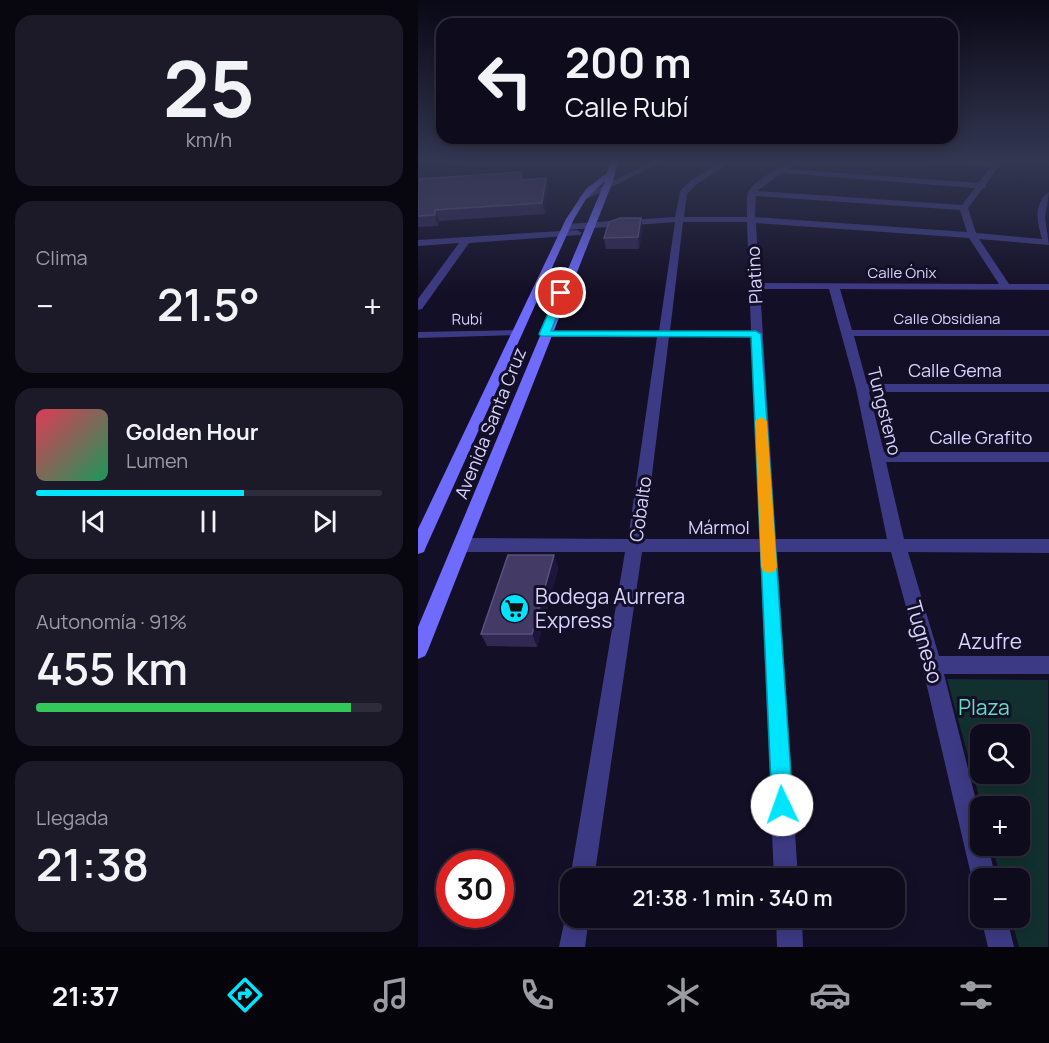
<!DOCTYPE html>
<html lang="es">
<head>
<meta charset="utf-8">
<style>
	:root { --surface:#0e0b1c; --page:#1c1929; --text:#f1f3f6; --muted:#9b9ba3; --line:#2e2b3b; --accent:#00e5ff }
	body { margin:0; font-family:Manrope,sans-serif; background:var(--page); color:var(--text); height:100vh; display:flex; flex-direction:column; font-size:22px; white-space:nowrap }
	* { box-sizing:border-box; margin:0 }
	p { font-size:20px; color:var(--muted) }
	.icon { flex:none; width:33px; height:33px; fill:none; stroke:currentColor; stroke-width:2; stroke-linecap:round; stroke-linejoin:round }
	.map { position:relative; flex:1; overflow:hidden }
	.drawer { display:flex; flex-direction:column; gap:15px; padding:15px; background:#08060f; width:418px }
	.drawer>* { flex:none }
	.banner { position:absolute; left:18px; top:18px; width:522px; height:126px; border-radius:18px; box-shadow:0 3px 15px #0003,0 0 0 2px var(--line); background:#0e0b1c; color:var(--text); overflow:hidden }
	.fabs { position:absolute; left:552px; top:724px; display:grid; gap:12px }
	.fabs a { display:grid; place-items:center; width:60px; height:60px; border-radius:12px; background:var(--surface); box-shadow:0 3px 15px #0003,0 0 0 2px var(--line); font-size:30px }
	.speed { position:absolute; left:18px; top:850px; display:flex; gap:12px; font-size:30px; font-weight:700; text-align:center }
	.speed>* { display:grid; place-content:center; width:78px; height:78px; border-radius:50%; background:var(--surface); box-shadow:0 3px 15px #0003,0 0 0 2px var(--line); line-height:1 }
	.speed .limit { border:9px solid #d22; background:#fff; color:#111 }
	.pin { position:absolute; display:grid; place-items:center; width:51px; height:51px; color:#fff; margin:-26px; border:3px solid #fff; border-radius:50%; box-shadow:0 2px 6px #0007 }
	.me { position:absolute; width:66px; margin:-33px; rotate:357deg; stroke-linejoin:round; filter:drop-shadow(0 0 4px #0008) }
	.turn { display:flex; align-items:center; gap:21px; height:126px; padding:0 30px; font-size:27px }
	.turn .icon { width:78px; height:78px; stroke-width:2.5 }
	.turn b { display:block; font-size:42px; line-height:51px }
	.big { font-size:45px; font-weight:600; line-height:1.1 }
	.drawer .card { flex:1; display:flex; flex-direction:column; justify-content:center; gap:9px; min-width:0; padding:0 21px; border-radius:18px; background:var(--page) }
	.drawer .dial { align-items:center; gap:0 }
	.dial b { font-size:78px; line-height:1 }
	.song { display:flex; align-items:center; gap:18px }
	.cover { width:72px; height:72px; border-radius:9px; background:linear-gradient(135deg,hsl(350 70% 55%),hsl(150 70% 35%)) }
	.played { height:6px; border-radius:3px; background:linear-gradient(90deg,var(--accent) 60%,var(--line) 60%) }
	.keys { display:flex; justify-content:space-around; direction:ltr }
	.heat { display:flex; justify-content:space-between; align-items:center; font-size:33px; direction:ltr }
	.charge { height:9px; border-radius:4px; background:linear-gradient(90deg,#34c759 91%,var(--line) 0) }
	.trip { position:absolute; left:142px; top:868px; width:345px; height:60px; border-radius:18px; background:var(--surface); box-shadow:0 3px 15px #0003,0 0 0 2px var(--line); font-weight:600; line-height:60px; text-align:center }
	.dock { display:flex; height:96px; justify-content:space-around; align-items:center; background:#06040b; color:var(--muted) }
	.dock .icon { width:42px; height:42px }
	.dock .selected { color:var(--accent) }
	.dock b { font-size:27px; color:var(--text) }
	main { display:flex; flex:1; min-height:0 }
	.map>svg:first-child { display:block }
	.green { fill:#12302f; fill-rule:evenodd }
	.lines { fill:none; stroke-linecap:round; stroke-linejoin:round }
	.street { fill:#3d3a85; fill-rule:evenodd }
	.secondary { fill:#6f6bff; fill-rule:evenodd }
	.wall { fill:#312854 }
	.shaded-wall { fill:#1d163a }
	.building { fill:#433a66; stroke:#5a527e; stroke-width:1.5 }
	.route { fill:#00e5ff; stroke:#0095a6; stroke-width:1.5 }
	.slow { fill:#f59e0b }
	.labels { text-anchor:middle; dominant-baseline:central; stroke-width:6; stroke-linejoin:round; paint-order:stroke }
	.far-street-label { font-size:15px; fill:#d9d4ff; stroke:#130f26 }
	.street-label { font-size:18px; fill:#d9d4ff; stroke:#130f26 }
	.near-poi-label { font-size:21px; fill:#d9d4ff; stroke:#130f26; text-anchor:start }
	.near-street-label { font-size:21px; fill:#d9d4ff; stroke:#130f26 }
	.near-park-label { font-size:21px; fill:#5fe0c0; stroke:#130f26 }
</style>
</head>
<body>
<main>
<section class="drawer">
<div class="card dial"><b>25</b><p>km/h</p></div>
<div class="card"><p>Clima</p>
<div class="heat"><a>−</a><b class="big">21.5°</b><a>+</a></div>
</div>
<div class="card">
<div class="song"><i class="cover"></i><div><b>Golden Hour</b><p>Lumen</p></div></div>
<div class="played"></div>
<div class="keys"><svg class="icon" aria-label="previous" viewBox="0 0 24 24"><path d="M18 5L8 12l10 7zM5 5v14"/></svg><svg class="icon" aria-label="pause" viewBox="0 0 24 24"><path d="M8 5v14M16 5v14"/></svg><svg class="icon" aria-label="next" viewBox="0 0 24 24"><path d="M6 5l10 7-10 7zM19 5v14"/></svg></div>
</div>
<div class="card"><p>Autonomía · 91%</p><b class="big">455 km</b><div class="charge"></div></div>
<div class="card"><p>Llegada</p><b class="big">21:38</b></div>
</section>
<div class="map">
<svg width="631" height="947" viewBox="0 0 631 947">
	<rect width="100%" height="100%" fill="#130f26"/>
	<path class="green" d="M529,679L630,680V947H601L593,918H602V879H583L574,846H602V807H564ZM562,735H602V774H562Z"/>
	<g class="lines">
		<g class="street">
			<path d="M236,161H246L167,200L160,198Z"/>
			<path d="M305,161H314L279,184L269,194L266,217H329C329,210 328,200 330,193C333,182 370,161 381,161L370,169L560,183L573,167L510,163L506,161H585L568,184V188H565L550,208L558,233L624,239C619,222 615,203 631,192L627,218L631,245L561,239L591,284H631V290L422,289L434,330H631V336H436L449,384H631V392H451L466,452H631V462H468L486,539H631V553L490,552L521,656H631V674H526L562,816V846H570L578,879H562V890L557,888L554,879L504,665L473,552H359L380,879H356L342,552H224L176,879H153V883L152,879L207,552H43L37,550L35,545L37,540L43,538L210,539L239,337H127L121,334L127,331H241L257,222L148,230L144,227L148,224L257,217L262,191L273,180ZM364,173L557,188L544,205L339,191ZM338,196L542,210L549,232L337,217ZM265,222H329L333,331H252ZM338,223L551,238L581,284L341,283ZM342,289H411L438,388L469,539H358ZM251,337H333L342,539H226Z"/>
			<path d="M159,230L164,233L162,235L51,243L4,309L0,310V299L41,243L0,246V240Z"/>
			<path d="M99,330L105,333L103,335L0,338V332Z"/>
			<path d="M153,907V918H171L167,947H141L149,909Z"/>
			<path d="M358,918H384L385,947H359Z"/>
			<path d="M563,918H589L596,947H570Z"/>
		</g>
		<path class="secondary" d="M192,161H200L195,181L10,650L7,656L0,659V627L187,181L168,199L156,219L8,547L6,552L0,554V529L148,219L168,189L189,173Z"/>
	</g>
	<g class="wall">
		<path d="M0,170L7,178L105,180L128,178L130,188L127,214L21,221L20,226L0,227Z"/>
		<path d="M225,229L221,249H188L186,238Z"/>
		<path d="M136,555L140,569L119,647L69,646L63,634Z"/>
	</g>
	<g class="shaded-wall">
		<path d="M4,170L8,180L0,188V174Z"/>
		<path d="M128,178L130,188L127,214L124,203Z"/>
		<path d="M17,210L21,221L20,226L17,215Z"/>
		<path d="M223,218L225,229L221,249L220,237Z"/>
		<path d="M136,555L140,569L119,647L114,634Z"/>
	</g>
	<g class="building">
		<path d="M103,172L104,180L128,178L124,203L17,210V215L0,216V179Z"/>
		<path d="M202,218H223L220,237L186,238L191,222Z"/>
		<path d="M90,555H136L114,634H63Z"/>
	</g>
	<linearGradient id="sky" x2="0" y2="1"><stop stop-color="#0a0815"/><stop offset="0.55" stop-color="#333752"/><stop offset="1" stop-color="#333752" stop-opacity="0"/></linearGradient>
	<rect width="631" height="294" fill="url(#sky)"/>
	<path class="route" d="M140,291L148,293L133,331H338L343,334L375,805L372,813L364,816L357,813L354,805L333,337L123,336L121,334Z"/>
	<path class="slow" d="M343,417L349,421L359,567L357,571L351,573L345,571L343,567L337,421Z"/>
	<defs>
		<symbol id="supermarket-disc" viewBox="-11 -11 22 22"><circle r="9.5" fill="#00e5ff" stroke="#130f26"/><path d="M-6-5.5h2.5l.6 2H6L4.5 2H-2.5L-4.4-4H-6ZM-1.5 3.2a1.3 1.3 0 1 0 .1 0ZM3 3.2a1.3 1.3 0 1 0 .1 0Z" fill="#111"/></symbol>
	</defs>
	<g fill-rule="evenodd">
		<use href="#supermarket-disc" x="80" y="592" width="33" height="33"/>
	</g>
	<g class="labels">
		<g class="far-street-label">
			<text x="484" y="272">Calle Ónix</text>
			<text x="529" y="318">Calle Obsidiana</text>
			<text transform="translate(49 319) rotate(-1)">Rubí</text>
		</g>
		<g class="street-label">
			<text transform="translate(336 275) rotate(-93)">Platino</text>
			<text x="537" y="370">Calle Gema</text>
			<text transform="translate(467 411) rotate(76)">Tungsteno</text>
			<text transform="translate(72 423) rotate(-68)">Avenida Santa Cruz</text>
			<text x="563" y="437">Calle Grafito</text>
			<text transform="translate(222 509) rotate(-82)">Cobalto</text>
			<text x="301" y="527">Mármol</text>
		</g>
		<g class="near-poi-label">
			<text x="117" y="596">Bodega Aurrera<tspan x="117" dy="24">Express</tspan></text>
		</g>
		<g class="near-street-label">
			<text x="572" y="641">Azufre</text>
			<text transform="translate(507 642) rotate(74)">Tugneso</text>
		</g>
		<g class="near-park-label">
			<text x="566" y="707">Plaza</text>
		</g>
	</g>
</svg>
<div class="fabs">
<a><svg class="icon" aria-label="search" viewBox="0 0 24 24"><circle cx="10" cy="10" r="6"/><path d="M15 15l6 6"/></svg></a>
<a>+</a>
<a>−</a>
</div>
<div class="speed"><div class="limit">30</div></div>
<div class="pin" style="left:143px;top:293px;background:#d93025"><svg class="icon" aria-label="arrive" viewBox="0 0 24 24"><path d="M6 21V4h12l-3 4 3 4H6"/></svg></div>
<svg class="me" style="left:364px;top:805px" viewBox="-20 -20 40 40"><circle r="19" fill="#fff"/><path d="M0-13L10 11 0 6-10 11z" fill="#00e5ff"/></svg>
<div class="trip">21:38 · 1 min · 340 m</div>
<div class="banner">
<div class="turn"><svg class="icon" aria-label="left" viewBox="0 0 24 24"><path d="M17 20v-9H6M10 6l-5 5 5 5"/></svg><div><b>200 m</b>Calle Rubí</div></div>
</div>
</div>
</main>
<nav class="dock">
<b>21:37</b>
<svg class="icon selected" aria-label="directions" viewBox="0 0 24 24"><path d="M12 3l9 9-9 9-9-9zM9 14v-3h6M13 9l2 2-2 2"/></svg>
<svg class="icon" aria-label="music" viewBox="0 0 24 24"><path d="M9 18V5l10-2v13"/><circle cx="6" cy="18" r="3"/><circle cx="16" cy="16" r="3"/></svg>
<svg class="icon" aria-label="phone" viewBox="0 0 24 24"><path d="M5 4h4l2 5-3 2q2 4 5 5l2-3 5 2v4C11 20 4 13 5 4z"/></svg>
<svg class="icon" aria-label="climate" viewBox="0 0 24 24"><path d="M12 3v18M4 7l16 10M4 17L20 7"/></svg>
<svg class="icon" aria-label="car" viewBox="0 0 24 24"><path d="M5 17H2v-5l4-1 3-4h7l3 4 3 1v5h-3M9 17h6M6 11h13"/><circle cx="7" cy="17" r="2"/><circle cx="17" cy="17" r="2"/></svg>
<svg class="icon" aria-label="filters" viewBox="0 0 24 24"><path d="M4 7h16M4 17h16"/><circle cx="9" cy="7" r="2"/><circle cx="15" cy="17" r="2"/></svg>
</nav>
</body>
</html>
